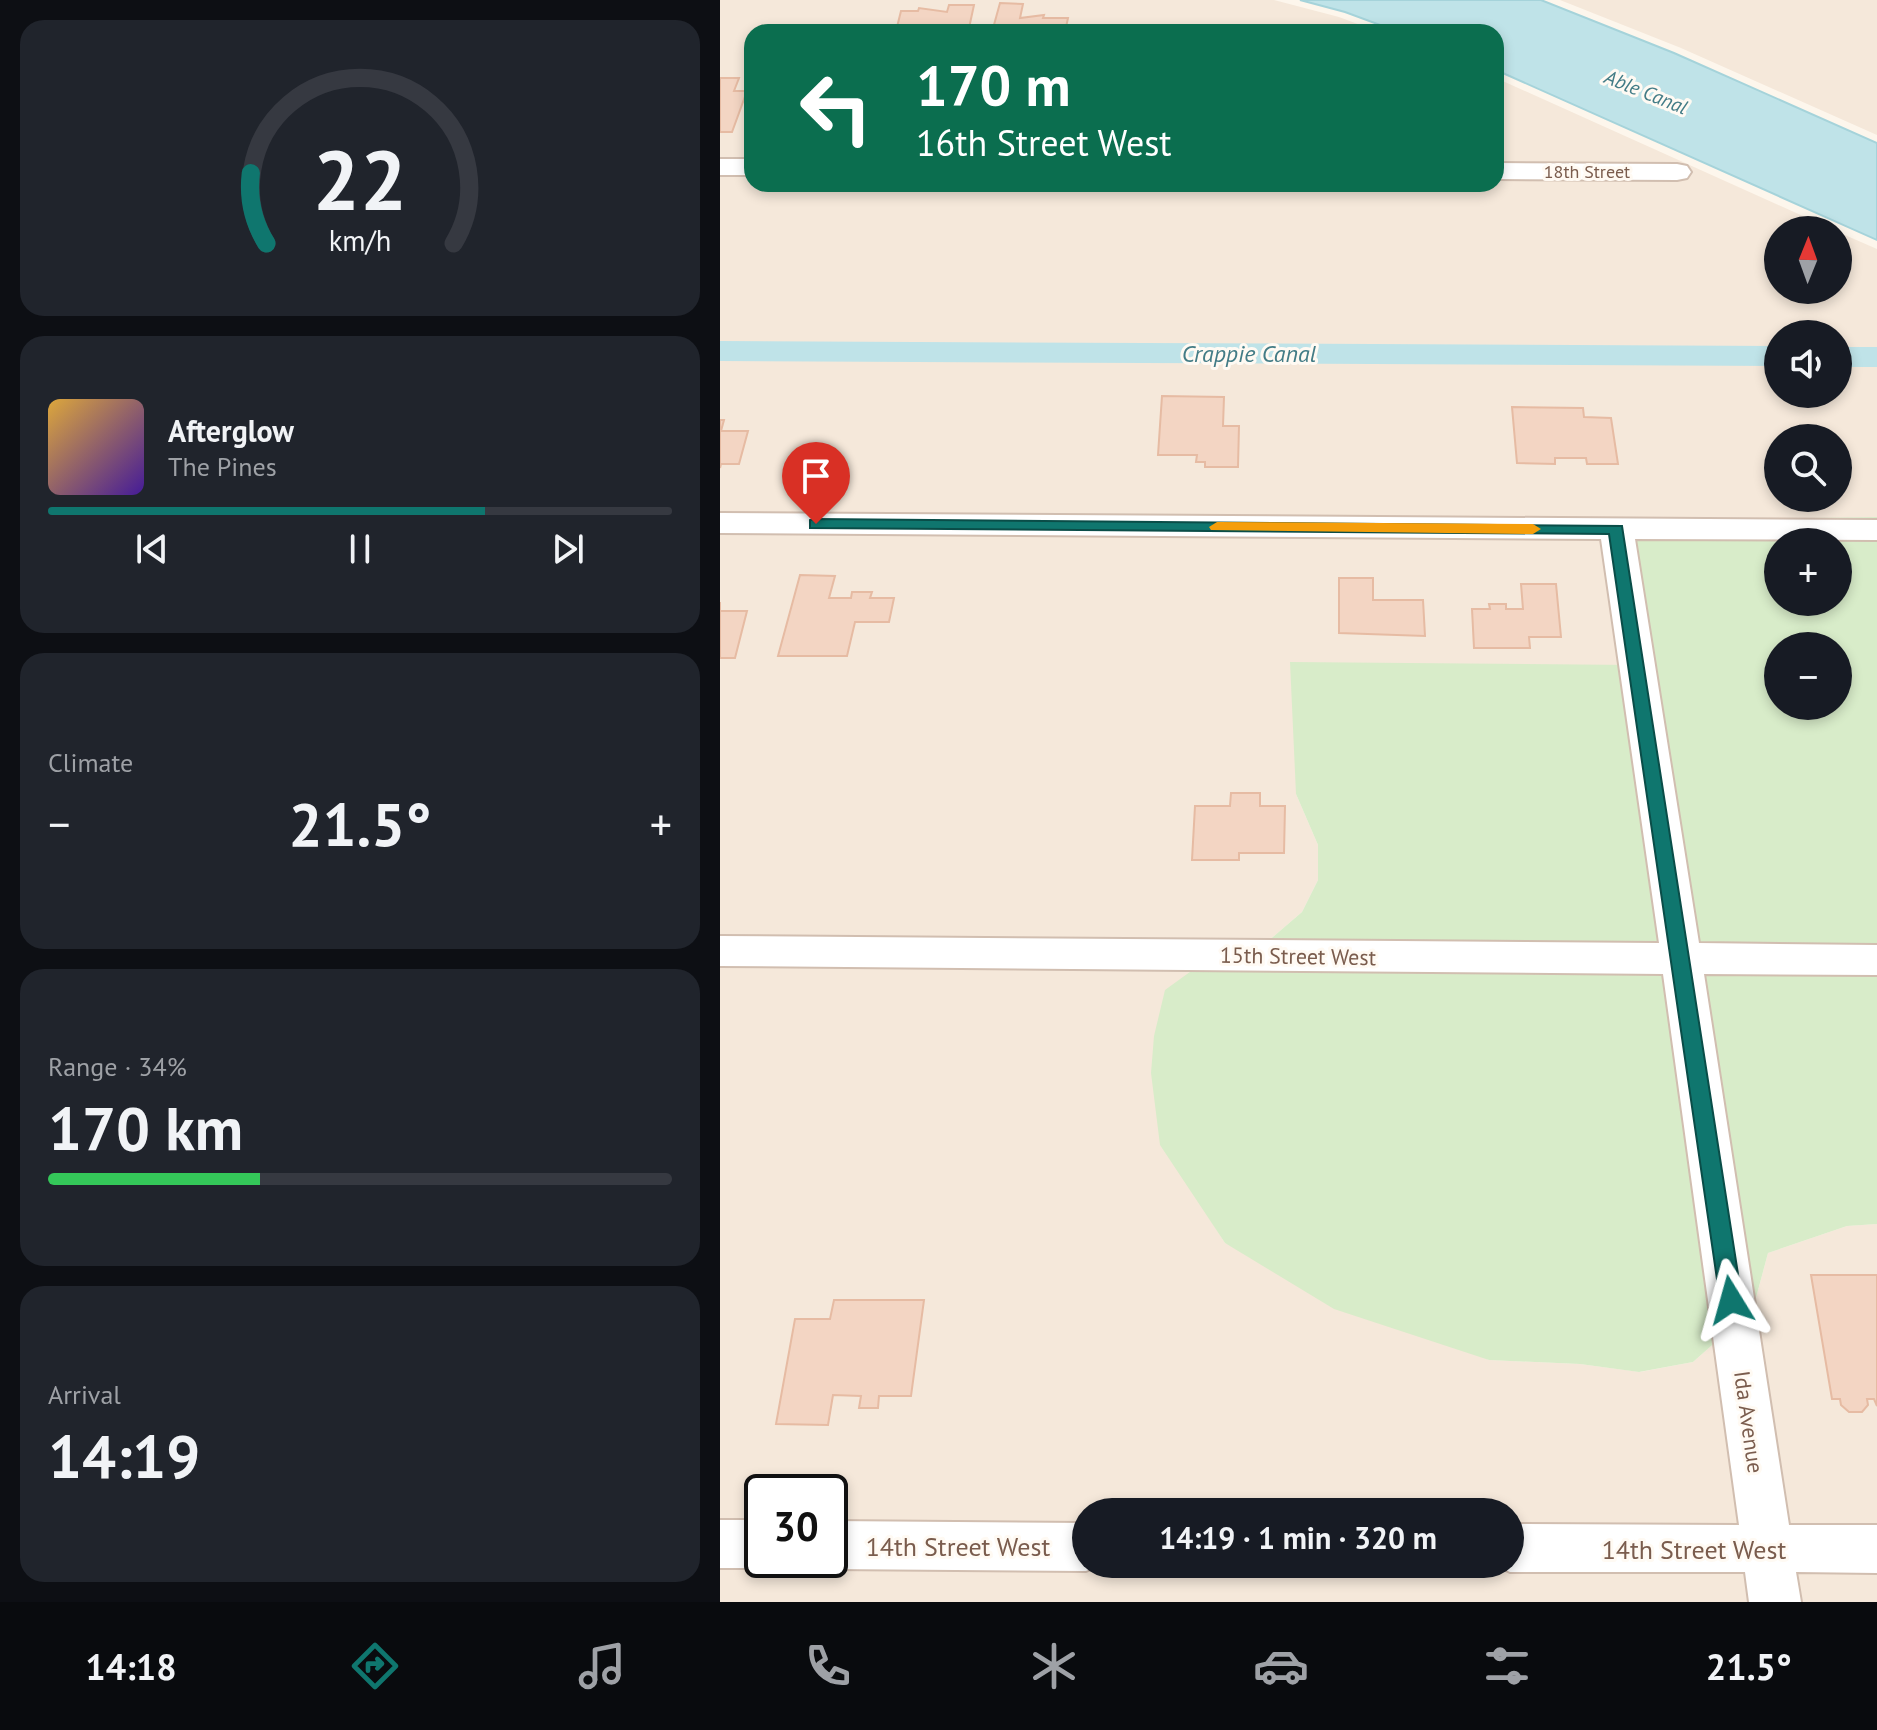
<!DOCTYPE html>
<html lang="en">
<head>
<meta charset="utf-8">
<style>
	:root { --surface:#171b24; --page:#20242c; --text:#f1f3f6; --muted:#9ea1a6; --line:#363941; --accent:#0f766e }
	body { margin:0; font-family:"PT Sans",sans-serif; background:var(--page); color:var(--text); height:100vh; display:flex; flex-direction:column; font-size:30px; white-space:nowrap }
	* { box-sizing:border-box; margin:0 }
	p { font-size:26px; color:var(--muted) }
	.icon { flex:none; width:44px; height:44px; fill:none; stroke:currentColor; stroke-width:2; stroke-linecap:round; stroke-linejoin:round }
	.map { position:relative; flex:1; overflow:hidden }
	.panel { display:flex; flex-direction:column; gap:20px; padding:20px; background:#0d0f14; width:720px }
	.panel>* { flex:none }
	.banner { position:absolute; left:24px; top:24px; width:760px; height:168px; border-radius:24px; box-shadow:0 4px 12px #0003; background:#0b6e4f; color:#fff; overflow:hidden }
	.needle { width:52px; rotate:1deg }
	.tools { position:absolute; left:1044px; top:216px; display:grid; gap:16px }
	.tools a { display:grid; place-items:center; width:88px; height:88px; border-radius:50%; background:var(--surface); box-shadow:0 4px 12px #0003; font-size:40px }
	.speed { position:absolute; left:24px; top:1474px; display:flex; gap:16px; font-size:40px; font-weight:700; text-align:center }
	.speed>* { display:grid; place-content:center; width:104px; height:104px; border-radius:50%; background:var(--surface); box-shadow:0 4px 12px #0003; line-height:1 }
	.speed .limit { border:4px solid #111; border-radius:12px; background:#fff; color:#111 }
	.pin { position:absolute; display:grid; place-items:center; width:68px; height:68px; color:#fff; margin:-82px -34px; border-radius:50% 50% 50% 0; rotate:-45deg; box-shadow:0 0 8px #0007 }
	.pin .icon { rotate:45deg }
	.me { position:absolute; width:88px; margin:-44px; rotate:352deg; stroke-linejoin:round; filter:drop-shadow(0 0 6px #0008) }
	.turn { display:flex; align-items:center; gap:28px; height:168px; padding:0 40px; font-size:36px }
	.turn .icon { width:104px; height:104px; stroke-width:2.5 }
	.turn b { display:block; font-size:56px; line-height:68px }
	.big { font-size:60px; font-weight:600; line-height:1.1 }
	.panel .widget { flex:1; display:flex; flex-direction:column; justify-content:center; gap:12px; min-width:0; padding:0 28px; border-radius:24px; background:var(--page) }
	.panel .dial { align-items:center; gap:0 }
	.dial svg { height:208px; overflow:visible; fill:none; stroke:var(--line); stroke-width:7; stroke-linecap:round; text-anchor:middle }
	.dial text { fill:var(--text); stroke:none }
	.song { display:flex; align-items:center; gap:24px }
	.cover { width:96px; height:96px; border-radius:12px; background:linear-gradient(135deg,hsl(40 70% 55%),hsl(260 70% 35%)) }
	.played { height:8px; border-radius:4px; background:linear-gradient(90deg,var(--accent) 70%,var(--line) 70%) }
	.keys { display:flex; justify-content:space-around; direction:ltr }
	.heat { display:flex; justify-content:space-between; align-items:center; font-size:44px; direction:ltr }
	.charge { height:12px; border-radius:6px; background:linear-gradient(90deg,#34c759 34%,var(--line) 0) }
	.trip { position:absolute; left:352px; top:1498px; width:452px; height:80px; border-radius:40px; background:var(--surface); box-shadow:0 4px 12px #0003; font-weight:600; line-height:80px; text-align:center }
	.tabs { display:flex; height:128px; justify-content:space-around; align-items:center; background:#090b0e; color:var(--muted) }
	.tabs .icon { width:56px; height:56px }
	.tabs .on { color:var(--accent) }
	.tabs b { font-size:36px; color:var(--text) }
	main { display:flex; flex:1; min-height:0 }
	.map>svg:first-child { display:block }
	.residential { fill:#f5e8da; fill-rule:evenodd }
	.green { fill:#d8ecc9; fill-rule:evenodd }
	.water { fill:#bfe3e8; stroke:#a5d3da; stroke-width:2 }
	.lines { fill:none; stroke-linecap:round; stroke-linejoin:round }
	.canal { fill:#bfe3e8; fill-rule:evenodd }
	.building { fill:#f3d5c3; stroke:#e6bba3; stroke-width:2 }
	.minor-casing { stroke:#d1beb0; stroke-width:4 }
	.minor { fill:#fff; fill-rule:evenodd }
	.route { fill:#0f766e; stroke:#0a4d48; stroke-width:2 }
	.slow { fill:#f59e0b }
	.labels { text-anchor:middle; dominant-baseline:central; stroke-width:6; stroke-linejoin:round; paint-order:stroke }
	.far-street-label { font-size:18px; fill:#7a5c4d; stroke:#fffaf3 }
	.far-water-label { font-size:20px; font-style:italic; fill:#437c86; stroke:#fffaf3 }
	.street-label { font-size:22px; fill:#7a5c4d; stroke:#fffaf3 }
	.water-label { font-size:24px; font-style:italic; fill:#437c86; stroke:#fffaf3 }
	.near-street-label { font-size:26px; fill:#7a5c4d; stroke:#fffaf3 }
</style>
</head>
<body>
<main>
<section class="panel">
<div class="widget dial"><svg viewBox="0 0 100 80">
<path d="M14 69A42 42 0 1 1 86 69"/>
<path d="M14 69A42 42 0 0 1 8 42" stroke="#0f766e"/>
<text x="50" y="56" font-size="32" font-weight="700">22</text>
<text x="50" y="72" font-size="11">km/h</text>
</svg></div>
<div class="widget">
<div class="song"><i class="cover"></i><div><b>Afterglow</b><p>The Pines</p></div></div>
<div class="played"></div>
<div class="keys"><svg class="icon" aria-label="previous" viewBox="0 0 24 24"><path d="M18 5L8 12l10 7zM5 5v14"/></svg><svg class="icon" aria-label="pause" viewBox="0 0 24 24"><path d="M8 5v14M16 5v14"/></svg><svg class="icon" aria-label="next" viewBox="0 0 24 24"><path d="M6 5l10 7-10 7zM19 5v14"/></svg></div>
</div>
<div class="widget"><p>Climate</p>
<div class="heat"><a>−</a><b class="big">21.5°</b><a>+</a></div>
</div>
<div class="widget"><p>Range · 34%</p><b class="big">170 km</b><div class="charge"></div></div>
<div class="widget"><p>Arrival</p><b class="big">14:19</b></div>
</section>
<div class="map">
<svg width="1157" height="1602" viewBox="0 0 1157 1602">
	<rect width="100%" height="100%" fill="#fdf6ec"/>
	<g class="residential">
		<path d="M0,0H554L619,17L659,32H32V184H776V78L1114,230H1058V290H1118V232L1157,249V517L901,521L914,665L576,794L598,845V880L582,912L539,949L476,1197L505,1243L769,1360L860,1364L920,1372L973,1362L1033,1309L1048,1253L1127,1226L1157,1224V1602H0ZM1058,334H1118V394H1058ZM1058,438H1118V498H1058ZM42,1492H110V1560H42ZM366,1512H790V1564H366Z"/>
		<path d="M840,0H1157V135L961,48Z"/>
	</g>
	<path class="green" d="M1157,517V1224L1127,1226L1048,1253L1033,1309L973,1362L919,1372L860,1364L769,1360L614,1309L505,1243L440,1145L431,1073L434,1036L445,990L485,961L539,949L582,912L598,880V845L576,794L570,662L914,665L901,521ZM1058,542H1118V602H1058ZM1058,646H1118V706H1058Z"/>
	<path class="water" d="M580,0H821L954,53L1157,143V240L776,70V32H679L625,12Z"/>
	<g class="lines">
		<g class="canal">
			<path d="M0,341L1058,346V366L0,361Z"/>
			<rect x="1118" y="347" width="39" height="20"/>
		</g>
	</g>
	<g class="building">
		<path d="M280,3L303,4L300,18L324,15L323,18H348L345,32H272Z"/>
		<path d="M229,5H254L249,28L198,32L200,28L177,27L181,11H198L199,8L227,12Z"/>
		<path d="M0,78H19L14,91H27L12,132H0Z"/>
		<path d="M442,396L504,397L503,426H519L518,467H485V462H476L477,455H438Z"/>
		<path d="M792,407L863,408L864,417L891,418L898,464H867L866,458H835V464L797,463Z"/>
		<path d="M0,420H4L1,431H28L19,464H1L0,468Z"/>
		<path d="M80,575L115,576L109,598H131L132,592H152L150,598H174L169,622H135L127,656H58Z"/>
		<path d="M619,578H653V600H703L705,636L619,633Z"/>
		<path d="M801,584H836L841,637H809L810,648H754L752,609H770L769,604H786V609H803Z"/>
		<path d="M0,602V611H27L15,658H0Z"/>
		<path d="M511,793H540V806H565L564,853H519V860H472L475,806H510Z"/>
		<path d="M1091,1275H1157V1406L1154,1399H1147L1148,1405L1142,1412H1129L1121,1405L1120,1399H1112Z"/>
		<path d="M114,1300H204L191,1396H159L158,1408H139L141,1396L113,1395L108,1425L56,1424L75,1319H110Z"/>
	</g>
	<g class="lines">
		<defs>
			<g id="minor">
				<rect x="0" y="159" width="32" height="16"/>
				<path d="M776,163L957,164L967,166L971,172L967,178L957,180L776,179Z"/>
				<path d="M0,513L1157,520V540L915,539L979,943L1157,945V975L984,974L1069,1525H1157V1573L1076,1572L1081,1602H1029L1025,1572H790L772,1564H790V1524L1019,1525L943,974L0,966V936L939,943L881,539L0,533Z"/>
				<path d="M0,1520H42V1560L60,1561L42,1568H0Z"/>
				<path d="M110,1521L366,1523V1564H383L366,1571L110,1569L91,1560H110Z"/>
			</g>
		</defs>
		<use href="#minor" class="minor-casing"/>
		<use href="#minor" class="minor"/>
	</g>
	<path class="route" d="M96,519L902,526L1022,1300L1019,1307L1011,1310L1004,1307L1000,1300L889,534L90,528V520Z"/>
	<path class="slow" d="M497,522L813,524L821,529L813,534L491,530L489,527Z"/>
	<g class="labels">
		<g class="far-street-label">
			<text x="867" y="171">18th Street</text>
		</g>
		<g class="far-water-label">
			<text transform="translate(926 92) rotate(22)">Able Canal</text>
		</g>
		<g class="street-label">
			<text transform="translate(578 956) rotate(1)">15th Street West</text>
			<text transform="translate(1029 1422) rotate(82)">Ida Avenue</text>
		</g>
		<g class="water-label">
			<text x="529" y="353">Crappie Canal</text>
		</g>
		<g class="near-street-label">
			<text x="238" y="1546">14th Street West</text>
			<text x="974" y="1549">14th Street West</text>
		</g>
	</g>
</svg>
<div class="tools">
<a><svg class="needle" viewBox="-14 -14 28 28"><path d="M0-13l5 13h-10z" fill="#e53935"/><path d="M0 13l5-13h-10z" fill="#9ea1a6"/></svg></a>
<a><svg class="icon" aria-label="sound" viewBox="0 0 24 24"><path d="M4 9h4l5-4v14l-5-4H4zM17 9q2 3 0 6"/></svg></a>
<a><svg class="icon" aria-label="search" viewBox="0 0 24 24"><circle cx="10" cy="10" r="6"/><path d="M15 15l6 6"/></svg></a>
<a>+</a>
<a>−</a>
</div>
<div class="speed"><div class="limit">30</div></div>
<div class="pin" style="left:96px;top:524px;background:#d93025"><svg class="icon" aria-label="arrive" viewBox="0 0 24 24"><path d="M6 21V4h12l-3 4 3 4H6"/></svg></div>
<svg class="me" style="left:1011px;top:1300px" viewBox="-20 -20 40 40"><path d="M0-17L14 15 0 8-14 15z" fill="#0f766e" stroke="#fff" stroke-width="4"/></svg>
<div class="trip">14:19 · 1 min · 320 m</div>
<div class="banner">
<div class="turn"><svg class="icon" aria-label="left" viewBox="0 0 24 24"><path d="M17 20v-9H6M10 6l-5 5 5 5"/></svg><div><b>170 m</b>16th Street West</div></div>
</div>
</div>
</main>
<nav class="tabs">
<b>14:18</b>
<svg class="icon on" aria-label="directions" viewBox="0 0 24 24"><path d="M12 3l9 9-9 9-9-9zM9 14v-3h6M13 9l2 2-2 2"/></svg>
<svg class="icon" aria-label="music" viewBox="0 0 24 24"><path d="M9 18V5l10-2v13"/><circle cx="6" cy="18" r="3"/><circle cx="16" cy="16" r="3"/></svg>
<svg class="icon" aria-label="phone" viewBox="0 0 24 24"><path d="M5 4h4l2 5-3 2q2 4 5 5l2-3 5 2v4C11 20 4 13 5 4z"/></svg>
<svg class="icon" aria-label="climate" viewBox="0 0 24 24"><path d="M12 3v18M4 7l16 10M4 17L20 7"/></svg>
<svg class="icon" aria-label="car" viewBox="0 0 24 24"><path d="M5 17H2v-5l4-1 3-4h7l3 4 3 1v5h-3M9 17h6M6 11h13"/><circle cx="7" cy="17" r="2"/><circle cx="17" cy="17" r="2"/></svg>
<svg class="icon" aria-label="filters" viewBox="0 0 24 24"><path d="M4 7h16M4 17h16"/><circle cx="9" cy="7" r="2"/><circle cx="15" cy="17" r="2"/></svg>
<b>21.5°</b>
</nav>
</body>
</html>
